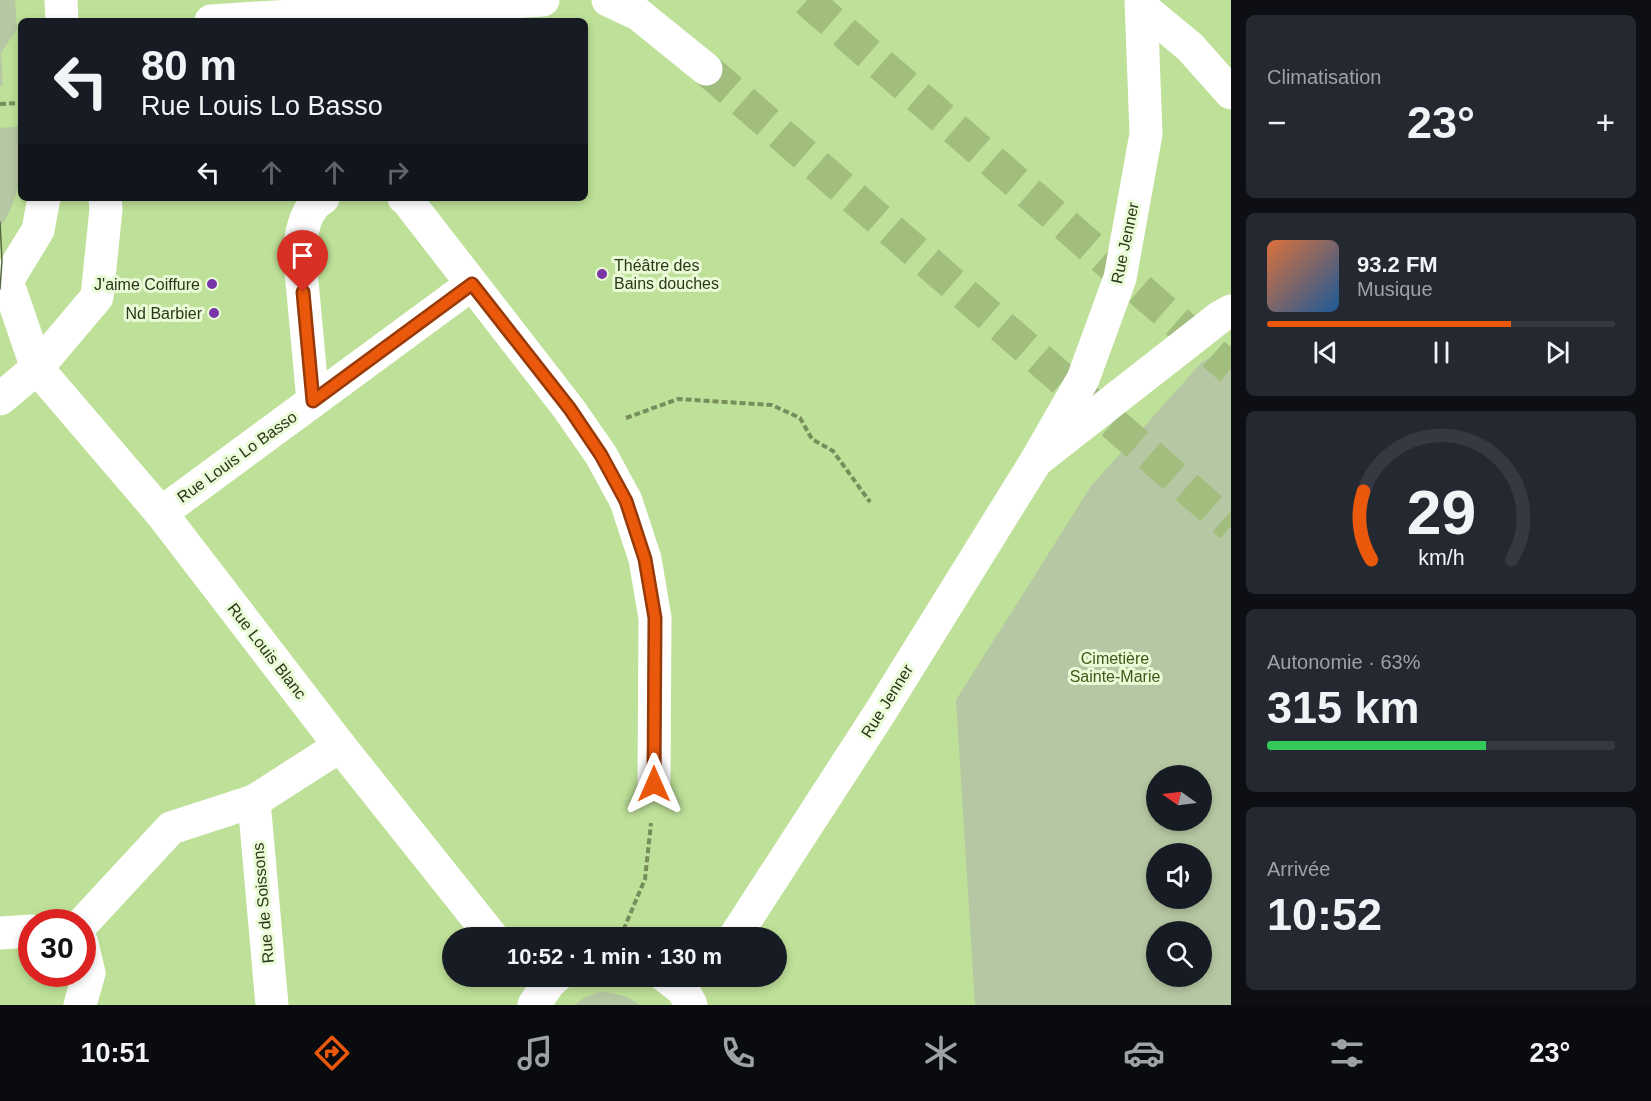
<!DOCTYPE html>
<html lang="fr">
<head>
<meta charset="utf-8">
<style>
	:root { --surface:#171b24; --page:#242831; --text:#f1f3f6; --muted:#9ea1a6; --line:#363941; --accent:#ea580c }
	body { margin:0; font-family:Arial,sans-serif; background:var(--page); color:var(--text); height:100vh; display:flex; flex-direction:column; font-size:22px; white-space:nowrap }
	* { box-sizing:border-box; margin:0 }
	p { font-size:20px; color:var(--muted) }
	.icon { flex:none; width:33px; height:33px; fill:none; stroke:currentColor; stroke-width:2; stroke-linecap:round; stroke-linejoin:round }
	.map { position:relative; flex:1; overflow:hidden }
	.panel { display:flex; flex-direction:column; gap:15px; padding:15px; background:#0d0f14; width:420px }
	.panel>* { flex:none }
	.banner { position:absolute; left:18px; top:18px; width:570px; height:183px; border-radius:9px; box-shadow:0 3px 9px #0003; background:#171b24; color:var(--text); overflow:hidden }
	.needle { width:39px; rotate:284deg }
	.buttons { position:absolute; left:1146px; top:765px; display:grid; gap:12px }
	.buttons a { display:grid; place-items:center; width:66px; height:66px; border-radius:50%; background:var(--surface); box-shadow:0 3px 9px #0003; font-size:30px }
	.speed { position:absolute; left:18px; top:909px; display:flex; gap:12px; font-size:30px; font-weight:700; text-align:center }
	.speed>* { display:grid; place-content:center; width:78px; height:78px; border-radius:50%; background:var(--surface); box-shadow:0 3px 9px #0003; line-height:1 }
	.speed .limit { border:9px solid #d22; background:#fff; color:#111 }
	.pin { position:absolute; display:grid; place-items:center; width:51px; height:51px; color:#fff; margin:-62px -26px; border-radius:50% 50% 50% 0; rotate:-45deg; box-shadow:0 0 6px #0007 }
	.pin .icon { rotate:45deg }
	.me { position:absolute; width:66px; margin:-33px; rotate:0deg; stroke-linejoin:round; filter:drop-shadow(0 0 4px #0008) }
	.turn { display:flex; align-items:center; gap:21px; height:126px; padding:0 24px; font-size:27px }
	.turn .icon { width:78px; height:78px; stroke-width:2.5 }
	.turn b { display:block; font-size:42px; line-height:51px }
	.lanes { display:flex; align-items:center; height:57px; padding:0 24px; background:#0003; justify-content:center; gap:30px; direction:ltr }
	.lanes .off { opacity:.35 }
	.big { font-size:45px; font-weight:600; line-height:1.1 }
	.panel .card { flex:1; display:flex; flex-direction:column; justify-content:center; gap:9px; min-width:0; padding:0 21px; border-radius:9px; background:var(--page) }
	.panel .dial { align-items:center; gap:0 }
	.dial svg { height:156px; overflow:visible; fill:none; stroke:var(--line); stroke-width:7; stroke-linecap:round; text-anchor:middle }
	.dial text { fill:var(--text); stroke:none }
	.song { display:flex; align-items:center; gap:18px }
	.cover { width:72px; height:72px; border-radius:9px; background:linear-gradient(135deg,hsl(20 70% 55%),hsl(210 70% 35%)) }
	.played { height:6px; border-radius:3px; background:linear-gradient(90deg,var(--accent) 70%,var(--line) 70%) }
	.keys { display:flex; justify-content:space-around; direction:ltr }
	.heat { display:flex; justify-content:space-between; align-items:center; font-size:33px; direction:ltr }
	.charge { height:9px; border-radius:4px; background:linear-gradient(90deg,#34c759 63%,var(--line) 0) }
	.trip { position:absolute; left:442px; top:927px; width:345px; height:60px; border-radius:30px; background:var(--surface); box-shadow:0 3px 9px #0003; font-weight:600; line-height:60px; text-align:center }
	.tab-bar { display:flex; height:96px; justify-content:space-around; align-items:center; background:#090b0e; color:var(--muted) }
	.tab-bar .icon { width:42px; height:42px }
	.tab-bar .active { color:var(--accent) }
	.tab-bar b { font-size:27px; color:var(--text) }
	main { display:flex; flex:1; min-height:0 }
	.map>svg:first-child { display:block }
	.green { fill:#b6c8a3; fill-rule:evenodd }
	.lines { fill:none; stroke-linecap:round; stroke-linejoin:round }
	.major-tunnel { stroke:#a1be7f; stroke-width:33; stroke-dasharray:33 16; stroke-linecap:butt }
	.path { stroke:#778e5c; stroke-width:4; stroke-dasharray:6 3; stroke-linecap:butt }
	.minor { stroke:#fff; stroke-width:33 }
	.major { stroke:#fff; stroke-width:33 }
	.tram { stroke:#55673e; stroke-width:1.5 }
	.route-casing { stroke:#983908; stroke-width:15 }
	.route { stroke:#ea580c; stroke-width:10 }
	.poi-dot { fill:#7a35a8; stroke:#e9fbd7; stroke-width:2 }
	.labels { text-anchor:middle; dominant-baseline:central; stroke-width:6; stroke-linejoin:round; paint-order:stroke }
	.street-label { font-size:16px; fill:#2b371b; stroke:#e9fbd7 }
	.poi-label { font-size:16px; fill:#2b371b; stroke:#e9fbd7; text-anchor:end }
	.park-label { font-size:16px; fill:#3e5716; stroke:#e9fbd7 }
</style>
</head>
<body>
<main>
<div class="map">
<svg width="1231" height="1005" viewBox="0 0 1231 1005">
	<rect width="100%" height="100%" fill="#bee098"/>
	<g class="green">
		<path d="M0,0H15L17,29L1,53L3,86H0Z"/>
		<path d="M21,126C21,163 23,196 0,227V128Z"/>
		<path d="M1231,345V1005H975L956,700L1091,486L1201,363ZM1156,776H1202V820H1156ZM1156,854H1202V898H1156ZM1156,932H1202V976H1156Z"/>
		<path d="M600,992C615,993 628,995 639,1005H574L584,998Z"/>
	</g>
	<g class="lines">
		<g class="major-tunnel">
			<path d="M807,0L1231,369"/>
			<path d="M706,69L1231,526"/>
		</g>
		<g class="path">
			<path d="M0,104L21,103"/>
			<path d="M626,418L678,399L772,405L800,418L812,439L833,451L870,502"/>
			<path d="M620,938L645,879L651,823"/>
		</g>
		<g class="minor">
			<path d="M1143,8L1190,47L1231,93"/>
			<path d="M404,198L407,200L569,409L601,455L626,501L645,559L655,618L654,784"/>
			<path d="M313,401L299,249C302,231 305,208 323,198"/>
			<path d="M1036,461L1220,317L1231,311"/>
			<path d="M161,513L472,284"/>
			<path d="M254,801L272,1005"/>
			<path d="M82,924L171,828L254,801L340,746"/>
			<path d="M0,933L32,931"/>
			<path d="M80,1005L89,973L82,943"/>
		</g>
		<g class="major">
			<path d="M61,0L62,21"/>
			<path d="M608,0L638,14L706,69"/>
			<path d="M211,21L543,0"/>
			<path d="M7,281L37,368L161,513L340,746L493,938"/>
			<path d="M0,288L7,281L38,230L44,198"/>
			<path d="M0,399L37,368L97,297L106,209L105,198"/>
			<path d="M734,938L881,711L1036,461L1083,379L1120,278L1146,134L1141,0"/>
			<path d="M665,976L683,990L691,1005"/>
			<path d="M534,1005L548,984L557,976"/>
		</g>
		<path class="tram" d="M0,222L2,260L0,289"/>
	</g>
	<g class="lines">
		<defs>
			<path id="route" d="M303,292L313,401L472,284L570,409L601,455L626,501L645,559L655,618L654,784"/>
		</defs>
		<use href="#route" class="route-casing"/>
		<use href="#route" class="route"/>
	</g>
	<g class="poi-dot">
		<circle cx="602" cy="274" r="6"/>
		<circle cx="212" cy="284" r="6"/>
		<circle cx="214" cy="313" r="6"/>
	</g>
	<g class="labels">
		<g class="street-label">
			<text transform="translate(1125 243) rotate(-78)">Rue Jenner</text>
			<text transform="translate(237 457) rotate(-36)">Rue Louis Lo Basso</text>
			<text transform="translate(267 651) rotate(52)">Rue Louis Blanc</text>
			<text transform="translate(887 701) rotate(-58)">Rue Jenner</text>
			<text transform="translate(263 903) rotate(-95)">Rue de Soissons</text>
		</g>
		<g class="poi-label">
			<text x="614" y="265" text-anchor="start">Théâtre des<tspan x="614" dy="18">Bains douches</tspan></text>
			<text x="200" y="284">J'aime Coiffure</text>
			<text x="202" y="313">Nd Barbier</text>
		</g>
		<g class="park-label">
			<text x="1115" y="658">Cimetière<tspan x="1115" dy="18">Sainte-Marie</tspan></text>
		</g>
	</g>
</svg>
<div class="buttons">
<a><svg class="needle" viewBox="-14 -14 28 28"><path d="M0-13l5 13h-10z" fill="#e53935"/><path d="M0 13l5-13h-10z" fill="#9ea1a6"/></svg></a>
<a><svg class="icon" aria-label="sound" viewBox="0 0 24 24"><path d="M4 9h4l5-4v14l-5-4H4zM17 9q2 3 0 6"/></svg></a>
<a><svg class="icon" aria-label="search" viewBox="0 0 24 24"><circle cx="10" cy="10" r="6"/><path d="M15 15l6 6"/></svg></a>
</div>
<div class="speed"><div class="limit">30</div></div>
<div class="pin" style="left:303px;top:292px;background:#d93025"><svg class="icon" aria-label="arrive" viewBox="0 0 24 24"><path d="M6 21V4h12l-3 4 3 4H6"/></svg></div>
<svg class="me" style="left:654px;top:784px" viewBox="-20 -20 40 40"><path d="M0-17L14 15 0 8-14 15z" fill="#ea580c" stroke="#fff" stroke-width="4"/></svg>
<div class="trip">10:52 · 1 min · 130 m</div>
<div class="banner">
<div class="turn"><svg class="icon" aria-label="left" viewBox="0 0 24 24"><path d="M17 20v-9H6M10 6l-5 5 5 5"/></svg><div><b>80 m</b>Rue Louis Lo Basso</div></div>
<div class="lanes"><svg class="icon" aria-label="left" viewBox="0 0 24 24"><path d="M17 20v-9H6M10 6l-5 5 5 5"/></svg><svg class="icon off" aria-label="ahead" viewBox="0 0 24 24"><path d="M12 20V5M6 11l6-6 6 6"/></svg><svg class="icon off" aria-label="ahead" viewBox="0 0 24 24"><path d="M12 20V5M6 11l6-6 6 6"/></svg><svg class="icon off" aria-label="right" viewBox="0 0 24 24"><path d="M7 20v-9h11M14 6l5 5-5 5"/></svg></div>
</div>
</div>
<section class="panel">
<div class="card"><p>Climatisation</p>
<div class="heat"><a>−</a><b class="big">23°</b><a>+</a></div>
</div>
<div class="card">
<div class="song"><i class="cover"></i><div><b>93.2 FM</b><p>Musique</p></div></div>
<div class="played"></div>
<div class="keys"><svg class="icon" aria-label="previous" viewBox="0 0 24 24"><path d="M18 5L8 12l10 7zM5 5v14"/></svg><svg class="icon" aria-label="pause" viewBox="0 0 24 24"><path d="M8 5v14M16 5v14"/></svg><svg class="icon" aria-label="next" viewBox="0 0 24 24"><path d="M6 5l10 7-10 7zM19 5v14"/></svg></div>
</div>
<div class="card dial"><svg viewBox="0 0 100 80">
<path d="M14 69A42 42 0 1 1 86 69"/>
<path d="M14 69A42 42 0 0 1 10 34" stroke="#ea580c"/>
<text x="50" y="56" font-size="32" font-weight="700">29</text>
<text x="50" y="72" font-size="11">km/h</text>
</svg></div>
<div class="card"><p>Autonomie · 63%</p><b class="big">315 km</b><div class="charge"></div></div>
<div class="card"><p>Arrivée</p><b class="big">10:52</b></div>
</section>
</main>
<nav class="tab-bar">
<b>10:51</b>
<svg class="icon active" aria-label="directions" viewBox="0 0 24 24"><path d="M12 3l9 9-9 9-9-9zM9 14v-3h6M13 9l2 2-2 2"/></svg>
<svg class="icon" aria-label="music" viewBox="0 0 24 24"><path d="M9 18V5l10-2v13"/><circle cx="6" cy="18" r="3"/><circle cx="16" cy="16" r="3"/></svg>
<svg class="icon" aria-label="phone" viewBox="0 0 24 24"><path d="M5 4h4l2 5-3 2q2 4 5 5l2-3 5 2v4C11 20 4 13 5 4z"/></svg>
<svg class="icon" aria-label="climate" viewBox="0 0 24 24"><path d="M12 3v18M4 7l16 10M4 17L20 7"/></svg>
<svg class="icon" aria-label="car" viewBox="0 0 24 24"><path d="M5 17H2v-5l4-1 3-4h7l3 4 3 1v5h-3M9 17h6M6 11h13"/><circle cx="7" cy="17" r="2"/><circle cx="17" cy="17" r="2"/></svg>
<svg class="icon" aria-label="filters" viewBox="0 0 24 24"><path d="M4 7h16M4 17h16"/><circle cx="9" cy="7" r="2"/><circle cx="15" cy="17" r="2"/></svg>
<b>23°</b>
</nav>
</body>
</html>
